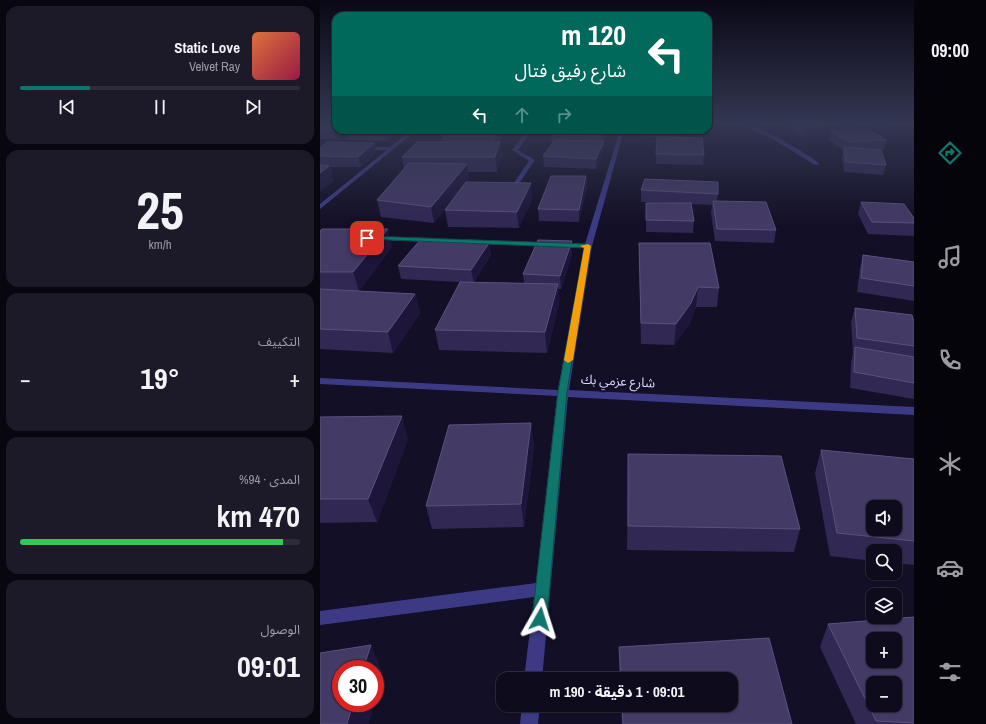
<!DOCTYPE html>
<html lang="ar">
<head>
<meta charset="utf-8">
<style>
	:root { --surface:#0e0b1c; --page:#1c1929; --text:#f1f3f6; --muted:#9b9ba3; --line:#2e2b3b; --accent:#0f766e }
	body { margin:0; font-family:"Archivo Narrow","Noto Sans Arabic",sans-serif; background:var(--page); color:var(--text); direction:rtl; height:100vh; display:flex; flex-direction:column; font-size:15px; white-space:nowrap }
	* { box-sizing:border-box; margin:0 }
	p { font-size:13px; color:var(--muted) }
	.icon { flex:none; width:22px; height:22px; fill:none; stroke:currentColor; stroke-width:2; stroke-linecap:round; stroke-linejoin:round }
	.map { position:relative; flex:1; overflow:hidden; direction:ltr }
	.panel { display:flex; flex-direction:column; gap:6px; padding:6px; background:#08060f; width:320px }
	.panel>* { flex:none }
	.banner { position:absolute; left:12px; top:12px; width:380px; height:122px; border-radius:12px; box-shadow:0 1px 3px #0004,0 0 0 1px var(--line); direction:rtl; background:#00695c; color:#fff; overflow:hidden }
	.buttons { position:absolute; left:546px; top:500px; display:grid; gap:8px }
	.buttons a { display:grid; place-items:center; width:36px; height:36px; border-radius:8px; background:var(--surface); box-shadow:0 1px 3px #0004,0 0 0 1px var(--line); font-size:20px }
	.speed { position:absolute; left:12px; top:660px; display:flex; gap:8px; font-size:20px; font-weight:700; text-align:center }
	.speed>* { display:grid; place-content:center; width:52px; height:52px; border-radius:50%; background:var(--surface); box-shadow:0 1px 3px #0004,0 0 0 1px var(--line); line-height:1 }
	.speed .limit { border:6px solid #d22; background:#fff; color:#111 }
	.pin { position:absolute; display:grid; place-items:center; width:34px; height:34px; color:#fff; margin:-17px; border-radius:8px; box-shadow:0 2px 6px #0006 }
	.me { position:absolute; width:44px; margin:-22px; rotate:6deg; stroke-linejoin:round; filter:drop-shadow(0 0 3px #0008) }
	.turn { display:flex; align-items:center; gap:14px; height:84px; padding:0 20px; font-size:18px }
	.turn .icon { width:52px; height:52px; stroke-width:2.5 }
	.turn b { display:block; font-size:28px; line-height:34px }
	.lanes { display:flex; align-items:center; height:38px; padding:0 20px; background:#0003; justify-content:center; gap:20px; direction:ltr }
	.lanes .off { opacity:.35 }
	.big { font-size:30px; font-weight:700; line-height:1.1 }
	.panel .tile { flex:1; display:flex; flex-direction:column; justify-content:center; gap:6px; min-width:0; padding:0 14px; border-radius:12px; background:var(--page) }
	.panel .dial { align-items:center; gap:0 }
	.dial b { font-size:52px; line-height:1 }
	.song { display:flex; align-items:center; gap:12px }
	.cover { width:48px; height:48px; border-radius:6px; background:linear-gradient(135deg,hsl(20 70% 55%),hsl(340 70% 35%)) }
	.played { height:4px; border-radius:2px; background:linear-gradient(90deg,var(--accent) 25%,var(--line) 25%) }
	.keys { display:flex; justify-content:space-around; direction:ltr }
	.heat { display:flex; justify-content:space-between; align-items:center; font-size:22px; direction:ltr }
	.charge { height:6px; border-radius:3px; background:linear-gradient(90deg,#34c759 94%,var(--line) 0) }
	.trip { position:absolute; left:176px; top:672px; width:242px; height:40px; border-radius:12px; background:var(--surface); box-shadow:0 1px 3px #0004,0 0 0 1px var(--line); font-weight:700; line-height:40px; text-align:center; direction:rtl }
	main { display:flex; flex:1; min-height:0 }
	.tabs { display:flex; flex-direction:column; width:72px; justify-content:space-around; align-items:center; background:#06040b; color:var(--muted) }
	.tabs .icon { width:28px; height:28px }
	.tabs .current { color:var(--accent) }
	.tabs b { font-size:18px; color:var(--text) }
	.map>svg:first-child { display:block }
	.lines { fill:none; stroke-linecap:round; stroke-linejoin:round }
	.street { fill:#3d3a85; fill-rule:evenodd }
	.wall { fill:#312854 }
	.shaded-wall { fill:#1d163a }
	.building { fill:#433a66; stroke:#5a527e; fill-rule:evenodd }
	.route { fill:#0f766e; stroke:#0a4d48 }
	.slow { fill:#f59e0b }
	.labels { text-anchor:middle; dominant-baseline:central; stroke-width:4; stroke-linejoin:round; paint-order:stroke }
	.street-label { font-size:13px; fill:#d9d4ff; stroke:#130f26 }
</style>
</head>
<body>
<main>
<nav class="tabs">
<b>09:00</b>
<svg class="icon current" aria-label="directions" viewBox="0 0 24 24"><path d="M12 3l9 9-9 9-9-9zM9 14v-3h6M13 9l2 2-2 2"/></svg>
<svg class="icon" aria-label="music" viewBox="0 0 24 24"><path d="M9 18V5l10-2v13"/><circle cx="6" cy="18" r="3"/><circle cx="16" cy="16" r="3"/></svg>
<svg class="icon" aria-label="phone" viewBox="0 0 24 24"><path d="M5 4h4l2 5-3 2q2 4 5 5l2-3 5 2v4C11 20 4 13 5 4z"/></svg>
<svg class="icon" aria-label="climate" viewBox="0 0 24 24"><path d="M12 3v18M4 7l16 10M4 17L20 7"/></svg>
<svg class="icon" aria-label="car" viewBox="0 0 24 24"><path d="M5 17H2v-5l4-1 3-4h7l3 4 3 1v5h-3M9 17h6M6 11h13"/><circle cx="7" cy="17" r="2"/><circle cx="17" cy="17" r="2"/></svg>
<svg class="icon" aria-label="filters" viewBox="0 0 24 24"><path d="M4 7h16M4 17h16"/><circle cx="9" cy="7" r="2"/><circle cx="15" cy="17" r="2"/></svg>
</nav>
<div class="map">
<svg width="594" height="724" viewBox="0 0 594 724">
	<rect width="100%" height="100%" fill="#130f26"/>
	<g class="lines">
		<g class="street">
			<path d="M420,123C435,123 487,153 500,164L495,165L454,140Z"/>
			<path d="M92,130H97L0,209V204L67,150H42L40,149V147H70Z"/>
			<path d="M208,130H212L198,150L215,160L191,195H187L186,194L209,161L192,150Z"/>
			<path d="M300,130H304L272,246L249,390L594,407V415L248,397L222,679H204L214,597L0,625V611L216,583L237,396L0,384V378L238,390L264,248L134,243L130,241L134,239L265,244Z"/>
			<path d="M53,236L114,238L118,240L114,242L56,240H53Z"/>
			<path d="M202,705H220L218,724H200Z"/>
		</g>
	</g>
	<g class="wall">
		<path d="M0,123L16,130H83L67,141L29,140L27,131L17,139H0Z"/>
		<path d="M457,123H565L564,128L533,125L532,130L567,140L564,150H561L566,165L563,175L524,172L522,157L523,150L509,140L510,134L483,137L470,130L471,127L466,128Z"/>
		<path d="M234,130H287L283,141L284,151L276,169L224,167L223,156L232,144L231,135Z"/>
		<path d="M325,130H358L357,137L384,155L383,165L336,164L337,137H325Z"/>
		<path d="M185,132L179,142H180L182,155L177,172H148L149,179L114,223L61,217L57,200L84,169L82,157L123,142L122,136Z"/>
		<path d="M54,143L56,152L41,167H10L13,181L0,191V148Z"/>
		<path d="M266,176L267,187L259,222L219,221L218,209Z"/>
		<path d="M321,190L398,194L397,201L456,230L454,243L395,241L391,213L392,205L371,204L374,221L373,233L326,232V203H350L321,202Z"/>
		<path d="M212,199L199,228L128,227L125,210Z"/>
		<path d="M541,202L594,218V236L548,234L538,214Z"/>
		<path d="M0,231L72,247L39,291L95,294L100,313L73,353L0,349Z"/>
		<path d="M252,241V254L241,289H238L239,303L227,353L119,350L115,330L140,282L81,279L78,266L169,243L171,255L154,282L204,283L203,274Z"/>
		<path d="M319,243L399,288L397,307H376L370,323L354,345L321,344L319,261Z"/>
		<path d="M543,255L594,262V301L537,292L540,268Z"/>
		<path d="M535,308L594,322V399L530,388L531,363L533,353L531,322Z"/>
		<path d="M0,417L88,439L57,522L0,523Z"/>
		<path d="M211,423L214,446L204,527L112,529L106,506Z"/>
		<path d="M501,450L594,459V565L575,563V551H553V561L510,556L495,473Z"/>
		<path d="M308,454L480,529L474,552L307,550Z"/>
		<path d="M594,617V724H536L500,647L508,624Z"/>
		<path d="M449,638L472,724H302L301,705H411V679H299V647Z"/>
	</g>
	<g class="shaded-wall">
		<path d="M466,123H471V127L466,128Z"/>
		<path d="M530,123H534L532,132L511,131L510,134L483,137L484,127Z"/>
		<path d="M16,129V130H28L17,139L15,130Z"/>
		<path d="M68,130H83L67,141L65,132Z"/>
		<path d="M179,130H185V132L176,146L175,136Z"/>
		<path d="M284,130H287L288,131L282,146V136Z"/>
		<path d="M284,141V151L276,169V159Z"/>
		<path d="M180,142L182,155L177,172L175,157Z"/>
		<path d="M54,143L56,152L41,167L38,157Z"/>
		<path d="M147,164L149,179L114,223L111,207Z"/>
		<path d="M9,166L13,181L0,191V173Z"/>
		<path d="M266,176L267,187L259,222V210Z"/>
		<path d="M211,183L212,199L199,228L197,212Z"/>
		<path d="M68,229L72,247L39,291L33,272Z"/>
		<path d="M252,241V254L241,289L240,276Z"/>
		<path d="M169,243L171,255L154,283L151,270Z"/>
		<path d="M238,284L239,303L227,353L225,332Z"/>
		<path d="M378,287L376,307L370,323L354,345L356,324Z"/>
		<path d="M95,294L100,313L73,353L68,332Z"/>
		<path d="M82,416L88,439L57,522L48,499Z"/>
		<path d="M211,423L214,446L204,527L201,504Z"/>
		<path d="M51,645L63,673L55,701V669H43Z"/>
		<path d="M33,703H54L49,724H27Z"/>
	</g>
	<g class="building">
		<path d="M0,123H16V129L15,130H0Z"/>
		<path d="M476,123H530L484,127Z"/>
		<path d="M547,129L567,140L529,142L511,131Z"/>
		<path d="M28,130H68L65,132L27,131Z"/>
		<path d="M127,130H179L175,136H122Z"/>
		<path d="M234,130H284L282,136L231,135Z"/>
		<path d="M337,137L382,138L384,155L336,154Z"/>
		<path d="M235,140L284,141L276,159L223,156Z"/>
		<path d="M7,142L54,143L38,157L0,156V148Z"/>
		<path d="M97,142H180L175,157H82Z"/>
		<path d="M524,147L561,150L566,165L526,162Z"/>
		<path d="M89,163L147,164L111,207L57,200Z"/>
		<path d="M0,165L9,166L0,173Z"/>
		<path d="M231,176H266L259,210L218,209Z"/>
		<path d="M325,179L398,182V194L321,190Z"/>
		<path d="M146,182L211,183L197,212L125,210Z"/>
		<path d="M393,201L446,202L456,230L397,229Z"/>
		<path d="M541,202L584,204L594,218V223L552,222Z"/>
		<path d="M326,203H371L374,221L326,220Z"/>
		<path d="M2,229H68L33,272H0V231Z"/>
		<path d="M101,239L169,243L151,270L78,266Z"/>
		<path d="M218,240L252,241L240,276L203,274Z"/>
		<path d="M319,243H390L399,288L378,287L371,303L356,324L321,323Z"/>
		<path d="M543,255L594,262V286L541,278Z"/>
		<path d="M140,282L238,284L225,332L115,330Z"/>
		<path d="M0,289L95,294L68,332L0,329Z"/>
		<path d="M535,308L592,315L594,322V346L537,338Z"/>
		<path d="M535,347L594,357V383L534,372Z"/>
		<path d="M82,416L48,499H0V417Z"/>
		<path d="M211,423L201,504L106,506L129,425Z"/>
		<path d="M501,450L594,459V541L517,533ZM553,507H575V529H553Z"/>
		<path d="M308,454L461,456L480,529L308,526Z"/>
		<path d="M594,617V723L556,721L508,624ZM553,639H575V661H553ZM553,683H575V705H553Z"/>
		<path d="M449,638L472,724H303L302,705H411V679H301L299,647Z"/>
		<path d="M51,645L43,669H21V703H33L27,724H0V653Z"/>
	</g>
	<linearGradient id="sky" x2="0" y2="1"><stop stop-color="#0a0815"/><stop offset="0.55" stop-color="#333752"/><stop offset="1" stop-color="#333752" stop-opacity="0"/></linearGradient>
	<rect width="594" height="224" fill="url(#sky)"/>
	<path class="route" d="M45,236L268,244L271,246L247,392L227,619L225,624L220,626L214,624L212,619L238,392L264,248L47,239H45Z"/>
	<path class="slow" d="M268,244L271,246L253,360L248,363L244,360L264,248L260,246Z"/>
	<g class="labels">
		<g class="street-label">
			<text transform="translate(298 381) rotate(3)">شارع عزمي بك</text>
		</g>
	</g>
</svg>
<div class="buttons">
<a><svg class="icon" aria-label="sound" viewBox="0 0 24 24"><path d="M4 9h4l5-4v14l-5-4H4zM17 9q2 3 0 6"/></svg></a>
<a><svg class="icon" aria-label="search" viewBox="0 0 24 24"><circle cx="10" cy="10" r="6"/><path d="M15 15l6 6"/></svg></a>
<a><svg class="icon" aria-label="layers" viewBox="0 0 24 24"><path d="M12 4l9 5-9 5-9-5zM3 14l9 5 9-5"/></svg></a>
<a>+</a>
<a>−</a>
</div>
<div class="speed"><div class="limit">30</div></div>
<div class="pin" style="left:47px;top:238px;background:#d93025"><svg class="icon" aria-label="arrive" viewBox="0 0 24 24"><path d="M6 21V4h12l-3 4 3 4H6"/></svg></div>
<svg class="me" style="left:220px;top:619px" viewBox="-20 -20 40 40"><path d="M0-17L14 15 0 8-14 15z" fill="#0f766e" stroke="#fff" stroke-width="4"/></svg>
<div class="trip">09:01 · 1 دقيقة · 190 m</div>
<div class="banner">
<div class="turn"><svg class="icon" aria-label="left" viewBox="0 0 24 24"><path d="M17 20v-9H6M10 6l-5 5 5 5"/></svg><div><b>120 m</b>شارع رفيق فتال</div></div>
<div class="lanes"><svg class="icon" aria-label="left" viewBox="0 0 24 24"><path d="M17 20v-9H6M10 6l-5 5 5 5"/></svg><svg class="icon off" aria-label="ahead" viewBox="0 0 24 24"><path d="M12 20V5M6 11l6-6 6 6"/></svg><svg class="icon off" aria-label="right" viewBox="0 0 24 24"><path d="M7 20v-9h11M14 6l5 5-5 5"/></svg></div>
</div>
</div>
<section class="panel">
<div class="tile">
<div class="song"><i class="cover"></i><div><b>Static Love</b><p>Velvet Ray</p></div></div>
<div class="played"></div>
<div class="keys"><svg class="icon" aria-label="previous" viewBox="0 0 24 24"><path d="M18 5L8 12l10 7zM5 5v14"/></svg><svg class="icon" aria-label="pause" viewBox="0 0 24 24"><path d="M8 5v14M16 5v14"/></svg><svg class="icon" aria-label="next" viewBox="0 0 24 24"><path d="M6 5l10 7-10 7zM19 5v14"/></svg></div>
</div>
<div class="tile dial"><b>25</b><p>km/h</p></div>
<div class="tile"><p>التكييف</p>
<div class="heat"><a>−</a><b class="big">19°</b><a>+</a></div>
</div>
<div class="tile"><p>المدى · 94%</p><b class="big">470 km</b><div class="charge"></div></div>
<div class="tile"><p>الوصول</p><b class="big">09:01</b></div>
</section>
</main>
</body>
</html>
